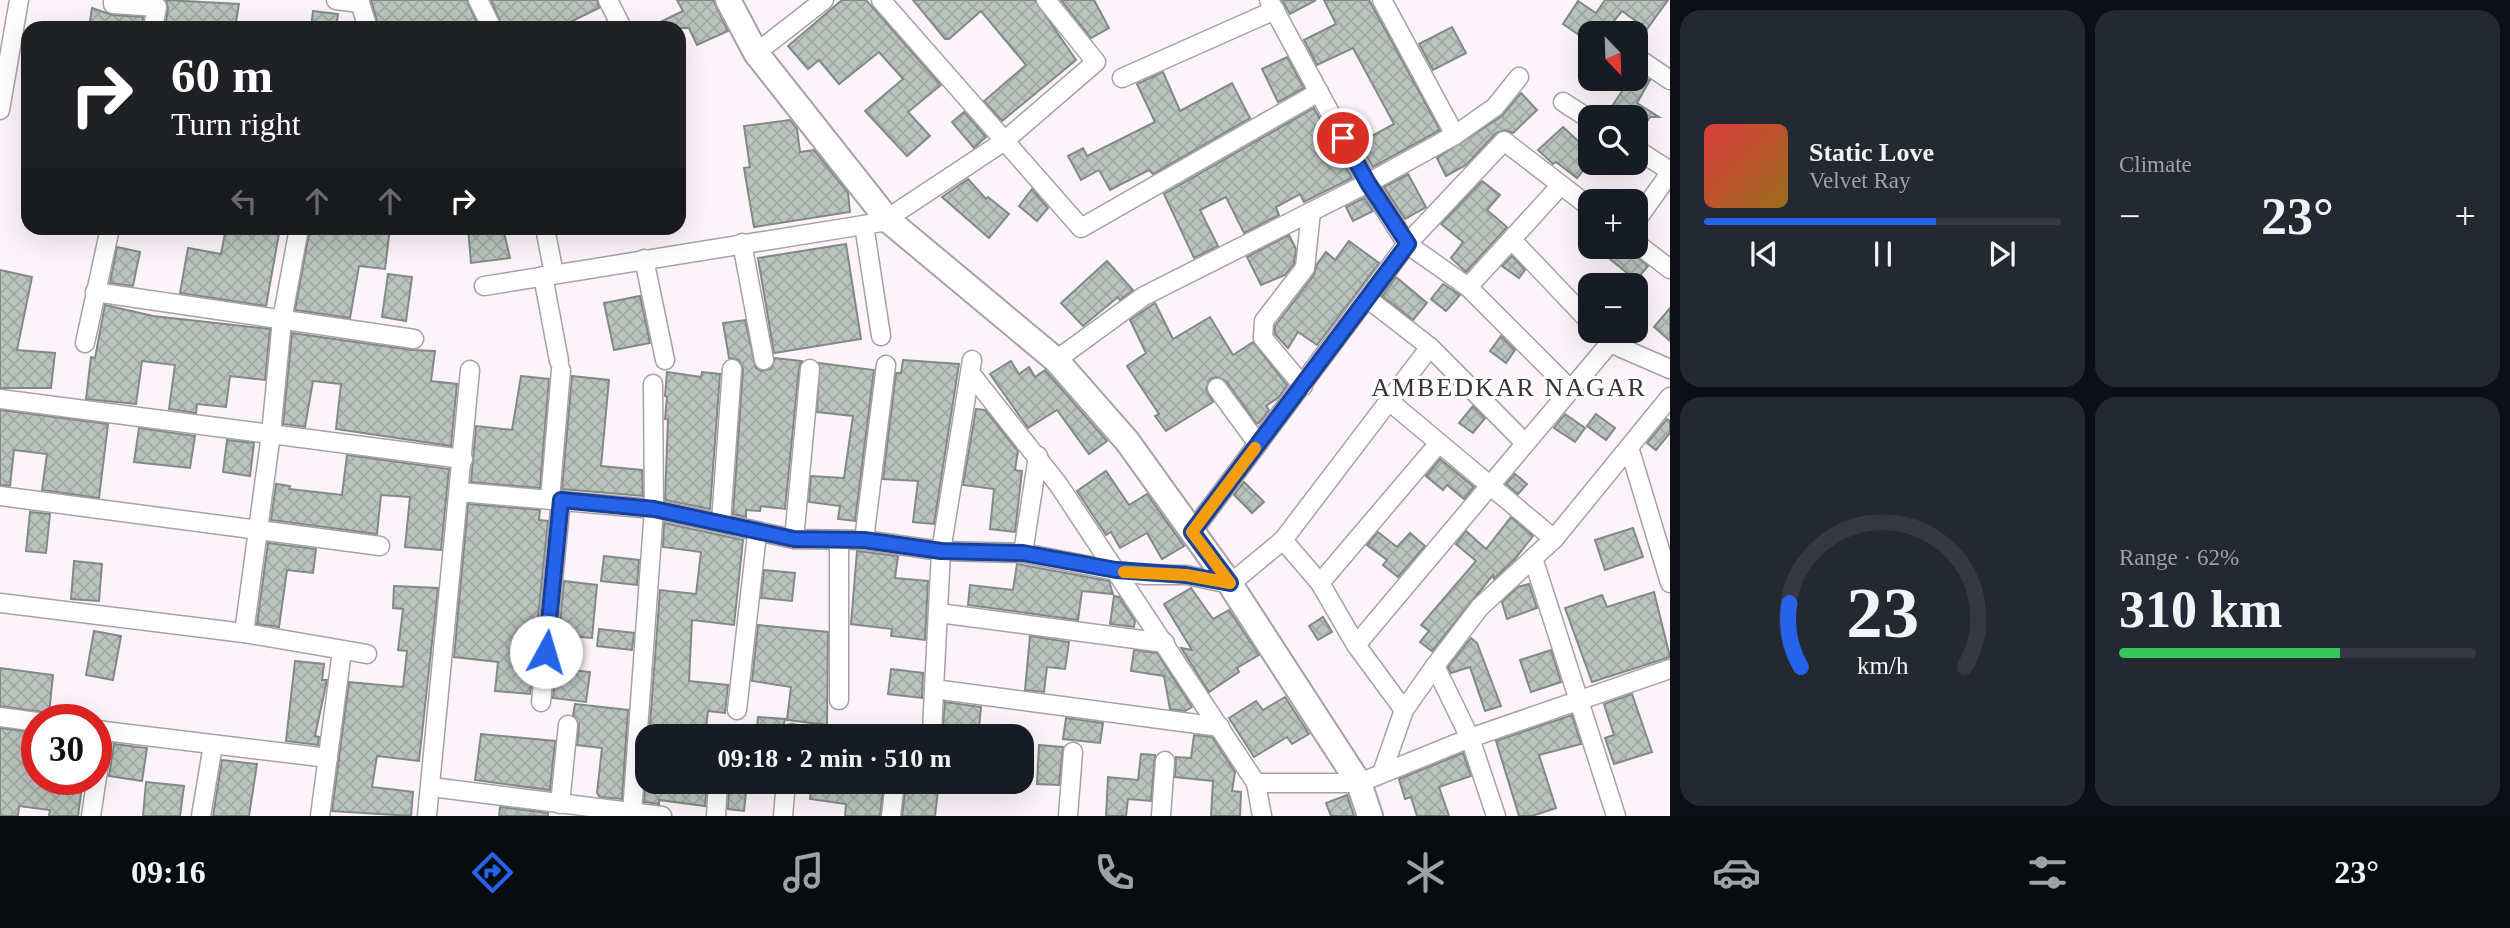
<!DOCTYPE html>
<html lang="en">
<head>
<meta charset="utf-8">
<style>
	:root { --surface:#171b24; --page:#242831; --text:#f1f3f6; --muted:#9ea1a6; --line:#363941; --accent:#2563eb }
	body { margin:0; font-family:Georgia,serif; background:var(--page); color:var(--text); height:100vh; display:flex; flex-direction:column; font-size:26px; white-space:nowrap }
	* { box-sizing:border-box; margin:0 }
	p { font-size:23px; color:var(--muted) }
	.icon { flex:none; width:38px; height:38px; fill:none; stroke:currentColor; stroke-width:2; stroke-linecap:round; stroke-linejoin:round }
	.map { position:relative; flex:1; overflow:hidden }
	.panel { display:flex; flex-direction:column; gap:10px; padding:10px; background:#0d0f14; width:840px }
	.panel>* { flex:none }
	.hud { position:absolute; left:21px; top:21px; width:665px; height:214px; border-radius:21px; box-shadow:0 7px 28px #0002; background:#202124; color:#fff; overflow:hidden }
	.needle { width:46px; rotate:157deg }
	.tools { position:absolute; left:1578px; top:21px; display:grid; gap:14px }
	.tools a { display:grid; place-items:center; width:70px; height:70px; border-radius:14px; background:var(--surface); box-shadow:0 7px 28px #0002; font-size:35px }
	.speed { position:absolute; left:21px; top:704px; display:flex; gap:14px; font-size:35px; font-weight:700; text-align:center }
	.speed>* { display:grid; place-content:center; width:91px; height:91px; border-radius:50%; background:var(--surface); box-shadow:0 7px 28px #0002; line-height:1 }
	.speed .limit { border:10px solid #d22; background:#fff; color:#111 }
	.pin { position:absolute; display:grid; place-items:center; width:60px; height:60px; color:#fff; margin:-30px; border:4px solid #fff; border-radius:50%; box-shadow:0 2px 7px #0007 }
	.me { position:absolute; width:77px; margin:-38px; rotate:6deg; stroke-linejoin:round; filter:drop-shadow(0 0 5px #0008) }
	.turn { display:flex; align-items:center; gap:24px; height:147px; padding:0 35px; font-size:32px }
	.turn .icon { width:91px; height:91px; stroke-width:2.5 }
	.turn b { display:block; font-size:49px; line-height:60px }
	.lanes { display:flex; align-items:center; height:66px; padding:0 35px; background:#0003; justify-content:center; gap:35px; direction:ltr }
	.lanes .off { opacity:.35 }
	.big { font-size:52px; font-weight:700; line-height:1.1 }
	.panel .widget { flex:1; display:flex; flex-direction:column; justify-content:center; gap:10px; min-width:0; padding:0 24px; border-radius:21px; background:var(--page) }
	.panel .dial { align-items:center; gap:0 }
	.dial svg { height:182px; overflow:visible; fill:none; stroke:var(--line); stroke-width:7; stroke-linecap:round; text-anchor:middle }
	.dial text { fill:var(--text); stroke:none }
	.song { display:flex; align-items:center; gap:21px }
	.cover { width:84px; height:84px; border-radius:10px; background:linear-gradient(135deg,hsl(0 70% 55%),hsl(40 70% 35%)) }
	.played { height:7px; border-radius:4px; background:linear-gradient(90deg,var(--accent) 65%,var(--line) 65%) }
	.keys { display:flex; justify-content:space-around; direction:ltr }
	.heat { display:flex; justify-content:space-between; align-items:center; font-size:38px; direction:ltr }
	.charge { height:10px; border-radius:5px; background:linear-gradient(90deg,#34c759 62%,var(--line) 0) }
	.panel .tiles { flex:1; display:grid; gap:10px; grid-template-columns:repeat(2,1fr) }
	.trip { position:absolute; left:635px; top:724px; width:399px; height:70px; border-radius:21px; background:var(--surface); box-shadow:0 7px 28px #0002; font-weight:700; line-height:70px; text-align:center }
	.tab-bar { display:flex; height:112px; justify-content:space-around; align-items:center; background:#090b0e; color:var(--muted) }
	.tab-bar .icon { width:49px; height:49px }
	.tab-bar .on { color:var(--accent) }
	.tab-bar b { font-size:32px; color:var(--text) }
	main { display:flex; flex:1; min-height:0 }
	.map>svg:first-child { display:block }
	.building { fill:url(#building-cross-hatch); stroke:#818a85; stroke-width:2 }
	.lines { fill:none; stroke-linecap:round; stroke-linejoin:round }
	.street-casing { stroke:#a9a0a6; stroke-width:21 }
	.secondary-casing { stroke:#a9a0a6; stroke-width:28 }
	.street { stroke:#fff; stroke-width:18 }
	.secondary { stroke:#fff; stroke-width:24 }
	.route-casing { stroke:#184099; stroke-width:18 }
	.route { stroke:#2563eb; stroke-width:12 }
	.slow { stroke:#f59e0b; stroke-width:12 }
	.labels { text-anchor:middle; dominant-baseline:central; stroke-width:6; stroke-linejoin:round; paint-order:stroke }
	.neighbourhood-label { font-size:26px; letter-spacing:2px; fill:#3a3338; stroke:#fff }
</style>
</head>
<body>
<main>
<div class="map">
<svg width="1670" height="816" viewBox="0 0 1670 816">
	<defs>
		<pattern id="building-cross-hatch" width="8" height="8" patternUnits="userSpaceOnUse" patternTransform="scale(1.75)"><rect width="8" height="8" fill="#bac4be"/><path d="M0 0l8 8M0 8l8-8" fill="none" stroke="#a0a8a3"/></pattern>
	</defs>
	<rect width="100%" height="100%" fill="#fdf3fa"/>
	<g class="building">
		<path d="M166,0L239,4L235,28H165L168,8Z"/>
		<path d="M371,0H467L479,28H379Z"/>
		<path d="M491,0H597L599,8L558,28H503Z"/>
		<path d="M677,0H713L728,31L697,45L689,28H648L683,11Z"/>
		<path d="M842,0H866L941,85L908,112L930,136L907,156L865,111L903,79L879,52L839,84L819,60L808,69L788,46Z"/>
		<path d="M913,0H1035L1076,60L1002,121L984,101L1026,65L981,11L949,39H945Z"/>
		<path d="M1061,0H1094L1109,28L1091,38Z"/>
		<path d="M1282,0H1316L1290,14Z"/>
		<path d="M1324,0H1369L1440,130L1373,167L1359,143L1394,124L1353,48L1317,65L1304,40L1336,24Z"/>
		<path d="M1605,0H1668L1647,29L1622,11L1604,33H1591V43L1563,24L1578,1L1596,13Z"/>
		<path d="M92,8L112,15L143,17L142,28H89Z"/>
		<path d="M313,11L338,14L336,28H311Z"/>
		<path d="M1452,27L1466,53L1433,70L1419,44Z"/>
		<path d="M1287,57L1304,88L1278,102L1262,69Z"/>
		<path d="M1163,72L1180,111L1232,83L1250,118L1153,174L1149,170L1110,190L1099,170L1081,180L1068,156L1083,148L1087,156L1155,122L1137,84Z"/>
		<path d="M1630,79L1650,80L1637,103L1659,117H1650L1637,138L1636,117H1605Z"/>
		<path d="M1521,93L1537,110L1513,133L1505,130L1496,133L1466,165L1446,176L1437,158L1502,116Z"/>
		<path d="M1314,108L1352,178L1304,202L1300,194L1276,207L1279,215L1244,233L1226,197L1200,210L1218,246L1194,258L1164,194Z"/>
		<path d="M964,112L986,137L974,148L952,122Z"/>
		<path d="M790,120L797,129L800,152L814,150L848,193L850,212L754,227L744,168L750,167L744,126Z"/>
		<path d="M1563,127L1591,153V161L1577,178L1556,162L1553,164L1538,150Z"/>
		<path d="M1408,174L1426,207L1405,219L1384,187Z"/>
		<path d="M968,179L986,199L988,197L1009,214L989,238L942,197Z"/>
		<path d="M1482,181L1500,195L1487,210L1507,227L1466,272L1451,258L1463,242L1441,224Z"/>
		<path d="M1032,189L1048,208L1037,221L1019,206Z"/>
		<path d="M1364,198L1373,211L1353,221L1346,207Z"/>
		<path d="M226,228H280L266,306L180,293L188,248L221,254Z"/>
		<path d="M310,228H390L385,269L359,266L350,318L295,310Z"/>
		<path d="M468,228H503L510,258L471,263Z"/>
		<path d="M1289,235L1296,249L1294,264L1285,275L1261,285L1247,257Z"/>
		<path d="M1349,241L1379,263L1317,345L1298,332L1288,348L1275,334V326L1314,275L1317,264L1326,252L1335,260Z"/>
		<path d="M846,244L861,339L774,353L758,258Z"/>
		<path d="M117,247L140,252L133,286L110,283Z"/>
		<path d="M1595,247H1625L1648,266L1636,280Z"/>
		<path d="M1512,256L1525,270L1519,278L1502,266Z"/>
		<path d="M1107,261L1133,290L1120,300L1118,297L1083,326L1061,303Z"/>
		<path d="M0,270L32,277L17,350L55,353L51,388H0Z"/>
		<path d="M388,274L412,277L406,321L382,317Z"/>
		<path d="M1396,277L1427,303L1413,320L1382,296Z"/>
		<path d="M1443,284L1460,295L1446,311L1431,299Z"/>
		<path d="M640,296L650,343L614,350L604,303Z"/>
		<path d="M1155,303L1173,339L1210,317L1233,355L1253,342L1287,385L1279,397L1266,406L1269,410L1260,422L1257,424L1226,381L1216,377L1210,379L1206,389L1213,402L1166,431L1155,416L1159,414L1127,366L1146,353L1130,320Z"/>
		<path d="M105,305L153,316L270,329L265,380L230,376L226,407L197,404L196,413L169,409L175,365L142,361L136,404L86,399L91,357L95,358Z"/>
		<path d="M1670,308V341L1654,327Z"/>
		<path d="M745,320L756,368L761,371L771,369L775,358L802,361L799,368L785,509L761,506L760,511L746,510V517L733,514L743,369L739,360L729,358L723,323Z"/>
		<path d="M292,333L412,350L435,351L431,381L457,384L451,446L336,429L341,384L313,381L305,427L283,424Z"/>
		<path d="M1501,336L1515,350L1506,363L1490,351Z"/>
		<path d="M903,360L959,364L934,524L913,522L918,481L883,479L896,373H901Z"/>
		<path d="M1011,361L1019,374L1029,367L1035,377L1045,370L1107,441L1089,454L1057,410L1028,428L990,374Z"/>
		<path d="M819,363L874,370L855,521L838,519L840,506L809,502L811,476L844,478L853,416L817,412Z"/>
		<path d="M667,372L701,377L702,372L720,374L710,509L665,500L668,419H665L667,397L665,396Z"/>
		<path d="M521,376L549,379L540,488L471,482L476,426L512,430Z"/>
		<path d="M572,376L609,380L601,466L642,470L643,496L562,489Z"/>
		<path d="M1473,406L1485,418L1473,433L1459,423Z"/>
		<path d="M976,409L985,410L1018,451L1015,470L1022,471L1015,532L990,529L994,489L963,485Z"/>
		<path d="M0,410L108,424L99,498L42,490L47,454L14,450L10,486L0,485Z"/>
		<path d="M1565,414L1585,428L1575,442L1554,428Z"/>
		<path d="M1596,414L1615,428L1606,440L1587,426Z"/>
		<path d="M1667,419L1670,421V433L1656,450L1647,443Z"/>
		<path d="M139,428L195,436L190,468L134,462Z"/>
		<path d="M227,440L254,443L250,476L223,472Z"/>
		<path d="M347,455L449,469L441,550L405,547L410,497L381,495L377,534L271,520L276,484L290,486L289,489L342,495Z"/>
		<path d="M1440,459L1474,487L1464,499L1447,485L1443,490L1426,476Z"/>
		<path d="M1106,471L1129,505L1147,494L1184,546L1162,559L1147,533L1120,548L1111,532L1106,535L1077,491Z"/>
		<path d="M1515,474L1527,484L1518,494L1506,484Z"/>
		<path d="M1244,482L1264,502L1252,513L1234,495Z"/>
		<path d="M468,504L540,510L539,520L548,521L530,694L495,691L498,662L454,657Z"/>
		<path d="M30,512L50,514L46,553L26,551Z"/>
		<path d="M1511,517L1533,536L1515,559L1494,579L1493,575L1432,651L1420,642L1429,631L1421,625L1476,561L1456,544L1466,531L1486,549Z"/>
		<path d="M664,523L743,540L734,625L692,620L689,681L728,685L725,713L708,711L705,737H649L660,590L696,594L701,552L663,547Z"/>
		<path d="M1633,528L1643,557L1605,570L1595,540Z"/>
		<path d="M1378,532L1397,547L1410,533L1425,546L1398,577L1383,565L1387,560L1367,545Z"/>
		<path d="M268,543L316,549L313,573L287,570L279,627L257,624Z"/>
		<path d="M857,551L898,556L895,578L928,581L925,640L891,636L892,629L851,624Z"/>
		<path d="M604,556L639,560L637,585L601,581Z"/>
		<path d="M74,561L102,564L99,601L71,599Z"/>
		<path d="M1017,564L1109,581L1113,594L1082,591L1078,620L968,605L970,585L1013,590Z"/>
		<path d="M764,570L795,573L792,601L761,598Z"/>
		<path d="M564,581L597,585L592,638L559,635Z"/>
		<path d="M1529,584L1537,608L1507,619L1502,602L1518,587Z"/>
		<path d="M394,586L438,588L419,761L377,756L372,787L413,792L411,816L332,811L349,682L403,687L407,651L398,650L403,609L393,608Z"/>
		<path d="M1191,588L1213,619L1229,610L1259,655L1237,668L1239,672L1209,692L1181,648L1192,650L1164,604Z"/>
		<path d="M1654,592L1670,657L1592,682L1565,608L1602,595L1607,607Z"/>
		<path d="M1114,596L1119,597L1135,621L1134,627L1110,624Z"/>
		<path d="M1323,617L1332,632L1318,640L1309,626Z"/>
		<path d="M758,625L828,632L827,725L787,720L791,687L752,681Z"/>
		<path d="M599,629L634,633L632,650L597,646Z"/>
		<path d="M94,631L121,636L113,680L86,675Z"/>
		<path d="M1030,636L1069,642L1065,669L1047,667L1044,692L1025,690Z"/>
		<path d="M1471,638L1477,643L1501,706L1485,711L1470,667L1451,673L1448,667Z"/>
		<path d="M1134,650L1157,653L1192,707L1185,711L1170,709L1164,676L1131,671Z"/>
		<path d="M1551,650L1561,682L1531,692L1520,660Z"/>
		<path d="M295,661L324,664L322,680H327L315,736L319,737L318,745L286,741Z"/>
		<path d="M0,668L53,675L49,713L0,706Z"/>
		<path d="M556,668L590,672L586,702L553,698Z"/>
		<path d="M891,669L923,673L922,698L888,694Z"/>
		<path d="M1632,694L1652,752L1614,764L1605,738L1614,735L1604,704Z"/>
		<path d="M1285,697L1309,734L1292,744L1287,737L1254,757L1229,718L1256,701L1263,710Z"/>
		<path d="M945,702L981,707L978,737H942Z"/>
		<path d="M575,704L628,710L622,799L600,797L597,793L602,748L577,745L579,725L573,715Z"/>
		<path d="M1572,715L1581,744L1539,755L1556,808L1532,816H1519L1496,741Z"/>
		<path d="M758,717L785,719L781,737H756Z"/>
		<path d="M1066,718L1103,723L1100,743L1063,739Z"/>
		<path d="M0,728L37,733V779H83L78,816H49L50,810L19,806L18,816H0Z"/>
		<path d="M481,734L555,741L550,790L475,780Z"/>
		<path d="M1194,735L1212,737L1235,772L1232,791L1241,792L1240,816H1211L1213,781L1175,777L1176,757L1191,758Z"/>
		<path d="M114,744L147,748L142,781L109,776Z"/>
		<path d="M1039,745L1063,747L1059,785L1037,784Z"/>
		<path d="M1463,753L1471,776L1439,787L1449,816H1417L1411,797L1405,799L1399,779Z"/>
		<path d="M1141,754L1155,755L1151,801L1128,799L1126,816H1106L1108,777L1138,780Z"/>
		<path d="M648,756V782H707L705,806L659,800V804L644,802Z"/>
		<path d="M222,760L257,764L249,816H213Z"/>
		<path d="M146,782L184,786L180,816H143Z"/>
		<path d="M729,782H747L744,811L728,809Z"/>
		<path d="M812,782H884L880,816H845L846,804L810,799Z"/>
		<path d="M906,782H939L935,816H902Z"/>
		<path d="M1347,795L1354,816H1331L1326,803Z"/>
		<path d="M500,807L548,813V816H499Z"/>
	</g>
	<g class="lines">
		<defs>
			<g id="street">
				<path d="M113,0V4L157,7L153,28"/>
				<path d="M336,0L360,3"/>
				<path d="M359,0L368,28"/>
				<path d="M478,0L492,28"/>
				<path d="M608,0L622,28"/>
				<path d="M881,0L1081,228L1319,92"/>
				<path d="M1269,0L1368,183L1407,244L1468,287L1570,389"/>
				<path d="M1382,0L1455,135"/>
				<path d="M756,53L824,0"/>
				<path d="M1636,57L1670,80"/>
				<path d="M1122,78L1275,10"/>
				<path d="M1563,102L1591,120"/>
				<path d="M0,110L19,0"/>
				<path d="M1636,149L1670,171"/>
				<path d="M1636,221L1670,173"/>
				<path d="M864,225L881,336"/>
				<path d="M545,228L554,274"/>
				<path d="M1512,240L1591,323"/>
				<path d="M742,243L764,360"/>
				<path d="M1636,243L1670,269"/>
				<path d="M644,259L665,360"/>
				<path d="M543,276L559,361"/>
				<path d="M484,286L882,222L1003,142L1096,62L1046,0"/>
				<path d="M1468,287L1561,185"/>
				<path d="M95,292L414,339"/>
				<path d="M1368,299L1430,347L1525,443"/>
				<path d="M1598,331L1610,343L1670,369"/>
				<path d="M85,343L110,228"/>
				<path d="M972,360L941,551L934,689L1220,727"/>
				<path d="M1056,360L1144,296L1368,183L1455,135L1495,107L1519,77"/>
				<path d="M971,374L1058,484L1256,783H1359L1470,738L1670,669"/>
				<path d="M1303,386L1263,338L1264,321L1305,268L1311,212"/>
				<path d="M1217,388L1258,444"/>
				<path d="M0,399L463,459"/>
				<path d="M1389,401L1554,539"/>
				<path d="M1629,447L1670,583"/>
				<path d="M460,492L654,509L794,539L864,540L941,551L1023,553L1116,571L1145,575H1186L1230,584L1283,540L1430,347"/>
				<path d="M0,496L380,546"/>
				<path d="M550,499L561,370"/>
				<path d="M721,522L732,369"/>
				<path d="M1192,532L1407,244L1504,141L1591,208"/>
				<path d="M794,539L810,369"/>
				<path d="M864,540L886,365"/>
				<path d="M1283,540L1320,583L1356,645L1404,710"/>
				<path d="M1023,553L1038,456"/>
				<path d="M1533,558L1616,816"/>
				<path d="M1320,583L1439,443"/>
				<path d="M0,603L244,633L271,434L282,320L299,228"/>
				<path d="M939,613L1165,643"/>
				<path d="M244,633L367,654"/>
				<path d="M1356,645L1610,343"/>
				<path d="M1435,666L1470,738L1496,816"/>
				<path d="M839,700V541"/>
				<path d="M541,702L561,500"/>
				<path d="M737,710L757,534"/>
				<path d="M0,717L37,722"/>
				<path d="M96,730L328,758"/>
				<path d="M932,733L934,689"/>
				<path d="M792,737V733"/>
				<path d="M1382,773L1404,710L1435,666L1480,607L1554,539L1670,397"/>
				<path d="M1256,783L1262,816"/>
				<path d="M431,787L662,816"/>
				<path d="M560,804L568,725"/>
				<path d="M632,813L654,509L653,384"/>
				<path d="M91,816L104,731"/>
				<path d="M201,816L213,745"/>
				<path d="M320,816L342,651"/>
				<path d="M427,816L470,370"/>
				<path d="M716,816L718,782"/>
				<path d="M783,816L786,782"/>
				<path d="M891,816L895,782"/>
				<path d="M1068,816L1073,752"/>
				<path d="M1161,816L1165,761"/>
			</g>
			<path id="secondary" d="M728,0L756,53L888,220L1056,360L1127,441L1230,584L1359,783L1370,816"/>
		</defs>
		<use href="#street" class="street-casing"/>
		<use href="#secondary" class="secondary-casing"/>
		<use href="#street" class="street"/>
		<use href="#secondary" class="secondary"/>
	</g>
	<g class="lines">
		<defs>
			<path id="route" d="M546,652L561,500L654,509L794,539L864,540L941,551L1023,553L1116,570L1186,575L1230,583L1192,532L1408,244L1368,183L1343,138"/>
		</defs>
		<use href="#route" class="route-casing"/>
		<use href="#route" class="route"/>
		<path class="slow" d="M1124,572L1186,575L1230,583L1192,532L1255,448"/>
	</g>
	<g class="labels">
		<g class="neighbourhood-label">
			<text x="1509" y="387">AMBEDKAR NAGAR</text>
		</g>
	</g>
</svg>
<div class="tools">
<a><svg class="needle" viewBox="-14 -14 28 28"><path d="M0-13l5 13h-10z" fill="#e53935"/><path d="M0 13l5-13h-10z" fill="#9ea1a6"/></svg></a>
<a><svg class="icon" aria-label="search" viewBox="0 0 24 24"><circle cx="10" cy="10" r="6"/><path d="M15 15l6 6"/></svg></a>
<a>+</a>
<a>−</a>
</div>
<div class="speed"><div class="limit">30</div></div>
<div class="pin" style="left:1343px;top:138px;background:#d93025"><svg class="icon" aria-label="arrive" viewBox="0 0 24 24"><path d="M6 21V4h12l-3 4 3 4H6"/></svg></div>
<svg class="me" style="left:546px;top:652px" viewBox="-20 -20 40 40"><circle r="19" fill="#fff"/><path d="M0-13L10 11 0 6-10 11z" fill="#2563eb"/></svg>
<div class="trip">09:18 · 2 min · 510 m</div>
<div class="hud">
<div class="turn"><svg class="icon" aria-label="right" viewBox="0 0 24 24"><path d="M7 20v-9h11M14 6l5 5-5 5"/></svg><div><b>60 m</b>Turn right</div></div>
<div class="lanes"><svg class="icon off" aria-label="left" viewBox="0 0 24 24"><path d="M17 20v-9H6M10 6l-5 5 5 5"/></svg><svg class="icon off" aria-label="ahead" viewBox="0 0 24 24"><path d="M12 20V5M6 11l6-6 6 6"/></svg><svg class="icon off" aria-label="ahead" viewBox="0 0 24 24"><path d="M12 20V5M6 11l6-6 6 6"/></svg><svg class="icon" aria-label="right" viewBox="0 0 24 24"><path d="M7 20v-9h11M14 6l5 5-5 5"/></svg></div>
</div>
</div>
<section class="panel">
<div class="tiles">
<div class="widget">
<div class="song"><i class="cover"></i><div><b>Static Love</b><p>Velvet Ray</p></div></div>
<div class="played"></div>
<div class="keys"><svg class="icon" aria-label="previous" viewBox="0 0 24 24"><path d="M18 5L8 12l10 7zM5 5v14"/></svg><svg class="icon" aria-label="pause" viewBox="0 0 24 24"><path d="M8 5v14M16 5v14"/></svg><svg class="icon" aria-label="next" viewBox="0 0 24 24"><path d="M6 5l10 7-10 7zM19 5v14"/></svg></div>
</div>
<div class="widget"><p>Climate</p>
<div class="heat"><a>−</a><b class="big">23°</b><a>+</a></div>
</div>
<div class="widget dial"><svg viewBox="0 0 100 80">
<path d="M14 69A42 42 0 1 1 86 69"/>
<path d="M14 69A42 42 0 0 1 9 41" stroke="#2563eb"/>
<text x="50" y="56" font-size="32" font-weight="700">23</text>
<text x="50" y="72" font-size="11">km/h</text>
</svg></div>
<div class="widget"><p>Range · 62%</p><b class="big">310 km</b><div class="charge"></div></div>
</div>
</section>
</main>
<nav class="tab-bar">
<b>09:16</b>
<svg class="icon on" aria-label="directions" viewBox="0 0 24 24"><path d="M12 3l9 9-9 9-9-9zM9 14v-3h6M13 9l2 2-2 2"/></svg>
<svg class="icon" aria-label="music" viewBox="0 0 24 24"><path d="M9 18V5l10-2v13"/><circle cx="6" cy="18" r="3"/><circle cx="16" cy="16" r="3"/></svg>
<svg class="icon" aria-label="phone" viewBox="0 0 24 24"><path d="M5 4h4l2 5-3 2q2 4 5 5l2-3 5 2v4C11 20 4 13 5 4z"/></svg>
<svg class="icon" aria-label="climate" viewBox="0 0 24 24"><path d="M12 3v18M4 7l16 10M4 17L20 7"/></svg>
<svg class="icon" aria-label="car" viewBox="0 0 24 24"><path d="M5 17H2v-5l4-1 3-4h7l3 4 3 1v5h-3M9 17h6M6 11h13"/><circle cx="7" cy="17" r="2"/><circle cx="17" cy="17" r="2"/></svg>
<svg class="icon" aria-label="filters" viewBox="0 0 24 24"><path d="M4 7h16M4 17h16"/><circle cx="9" cy="7" r="2"/><circle cx="15" cy="17" r="2"/></svg>
<b>23°</b>
</nav>
</body>
</html>
